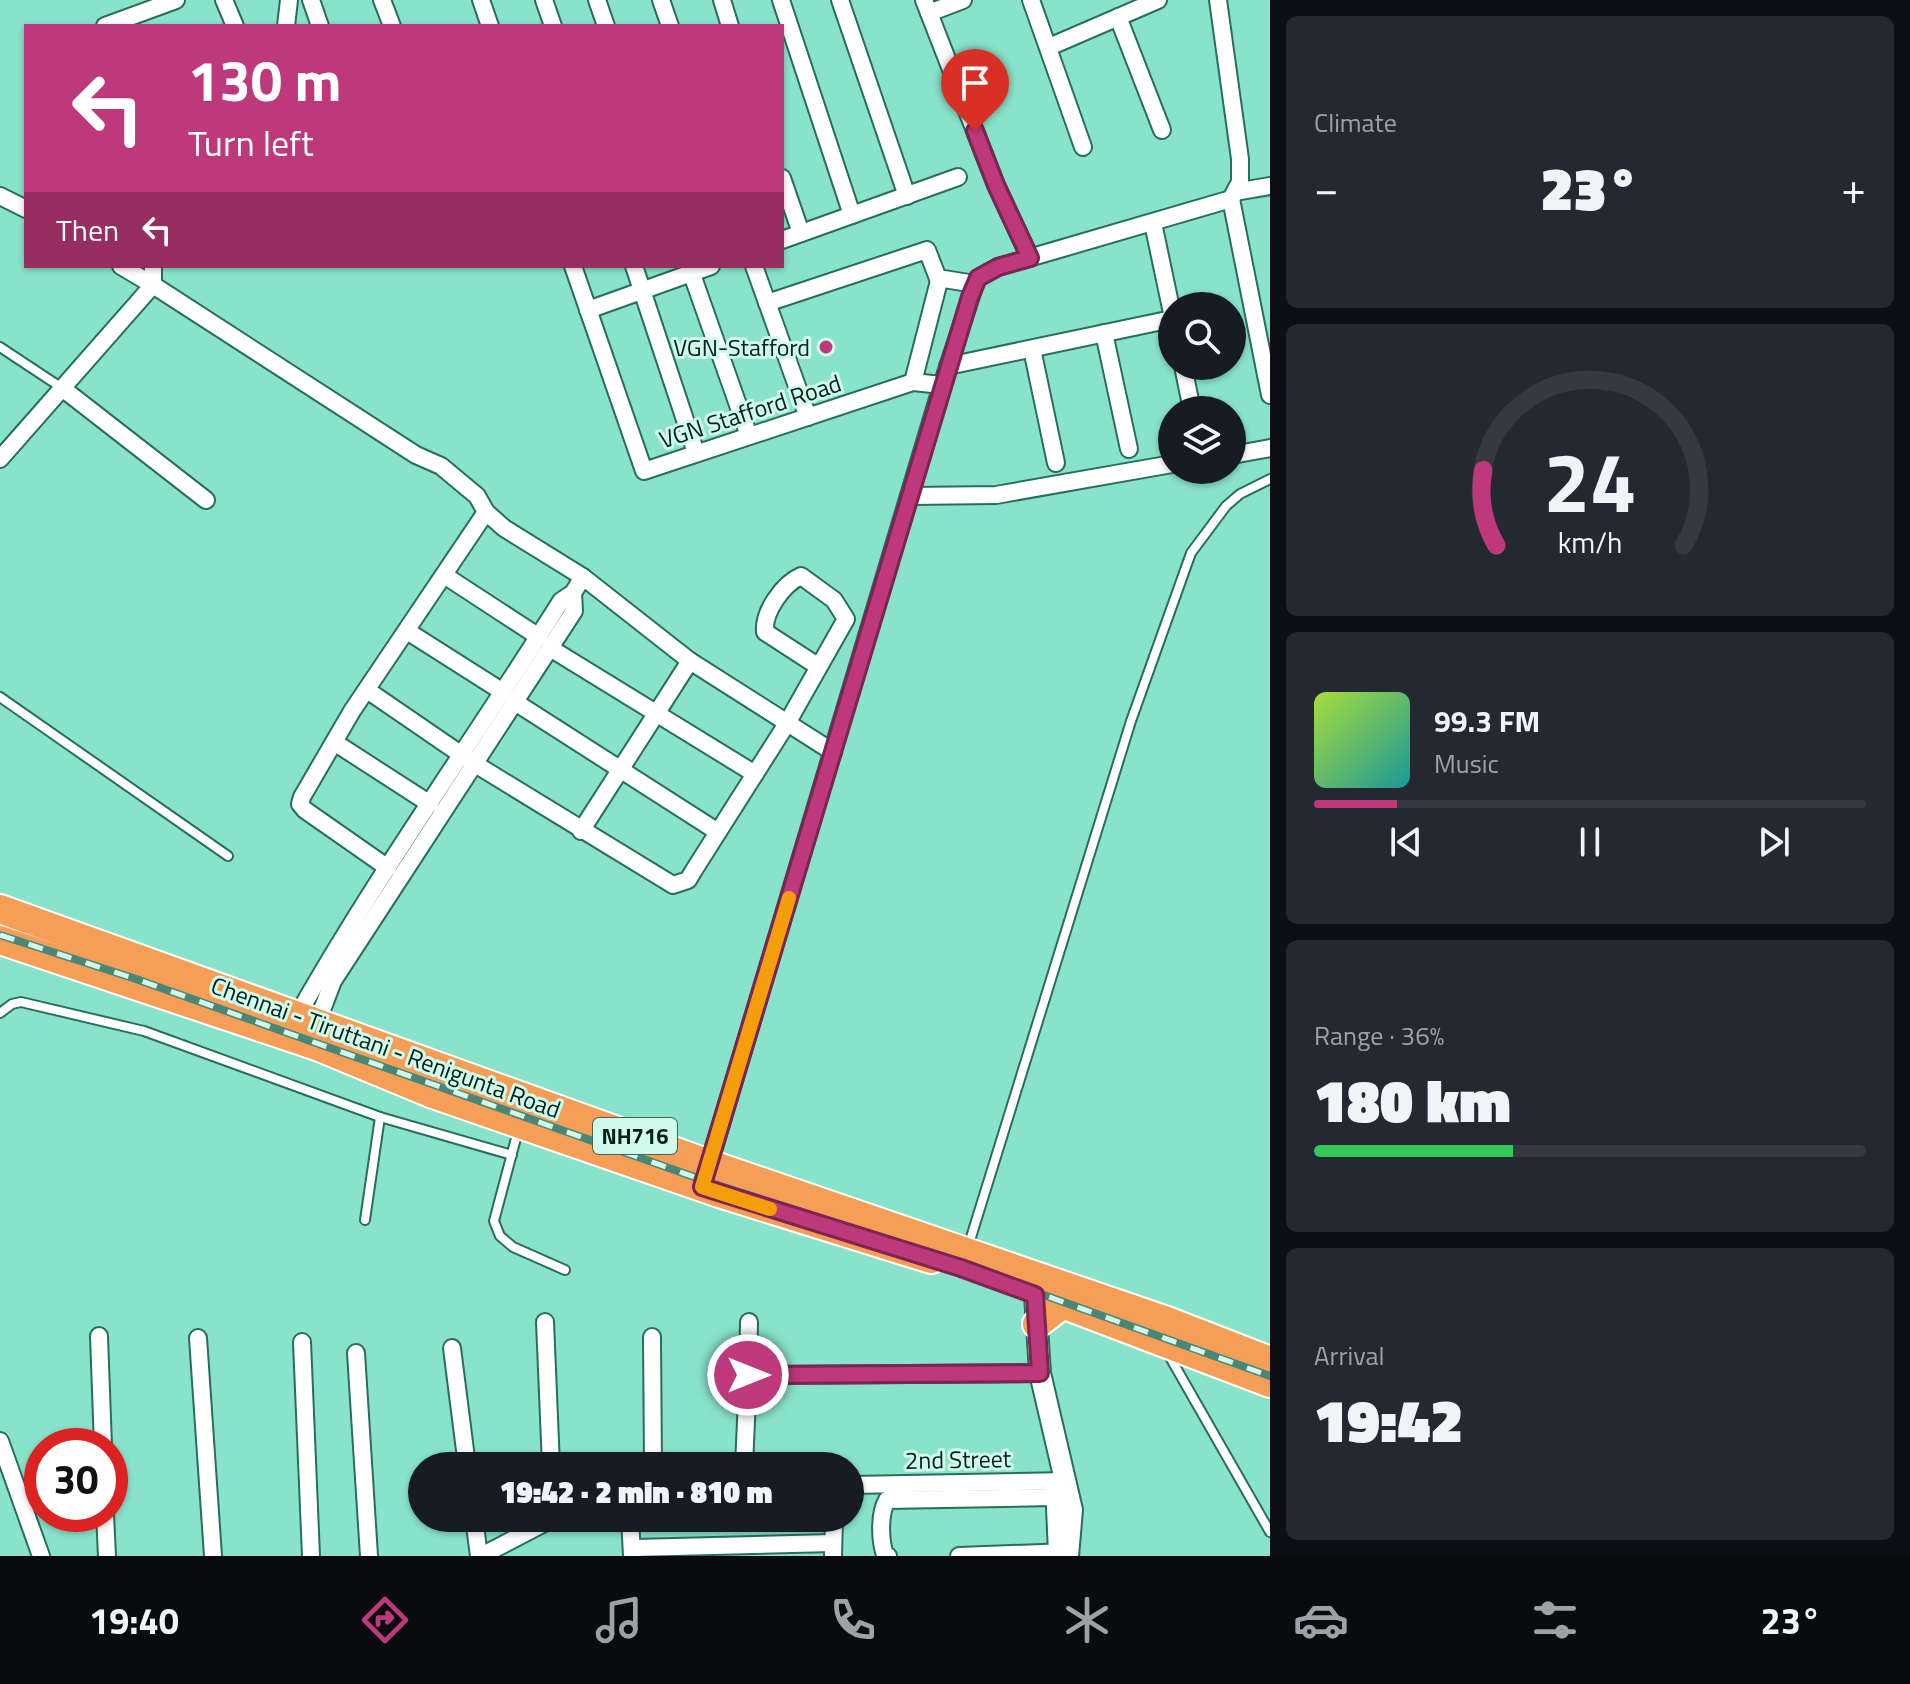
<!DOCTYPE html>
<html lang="en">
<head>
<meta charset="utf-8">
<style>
	:root { --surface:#171b24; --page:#242831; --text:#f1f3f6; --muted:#9ea1a6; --line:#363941; --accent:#be397b }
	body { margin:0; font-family:"Titillium Web",sans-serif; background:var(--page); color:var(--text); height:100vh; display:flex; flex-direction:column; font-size:30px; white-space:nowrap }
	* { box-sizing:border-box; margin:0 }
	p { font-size:26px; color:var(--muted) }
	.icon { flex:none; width:44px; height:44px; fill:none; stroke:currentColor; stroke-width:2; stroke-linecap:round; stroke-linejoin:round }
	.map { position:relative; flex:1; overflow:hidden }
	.details { display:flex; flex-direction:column; gap:16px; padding:16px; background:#0d0f14; width:640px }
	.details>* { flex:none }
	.banner { position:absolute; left:24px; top:24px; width:760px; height:244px; border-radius:0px; box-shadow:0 2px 6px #0004; background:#be397b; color:#fff; overflow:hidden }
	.fabs { position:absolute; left:1158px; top:292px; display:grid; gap:16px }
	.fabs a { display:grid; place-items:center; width:88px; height:88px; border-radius:50%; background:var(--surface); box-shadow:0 2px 6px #0004; font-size:40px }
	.speed { position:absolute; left:24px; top:1428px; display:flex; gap:16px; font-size:40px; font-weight:700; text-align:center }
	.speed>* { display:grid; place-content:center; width:104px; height:104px; border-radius:50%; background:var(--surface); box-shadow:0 2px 6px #0004; line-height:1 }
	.speed .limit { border:12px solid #d22; background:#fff; color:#111 }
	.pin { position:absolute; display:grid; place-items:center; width:68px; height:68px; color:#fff; margin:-82px -34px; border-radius:50% 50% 50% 0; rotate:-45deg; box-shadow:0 0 8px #0007 }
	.pin .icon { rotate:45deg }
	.me { position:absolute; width:88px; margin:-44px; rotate:90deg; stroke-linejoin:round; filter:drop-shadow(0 0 6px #0008) }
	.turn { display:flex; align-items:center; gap:28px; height:168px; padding:0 32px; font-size:36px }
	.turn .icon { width:104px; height:104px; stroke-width:2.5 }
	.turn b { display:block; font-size:56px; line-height:68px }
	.then { display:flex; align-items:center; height:76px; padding:0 32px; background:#0003; gap:16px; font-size:30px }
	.big { font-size:60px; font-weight:800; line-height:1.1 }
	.details .tile { flex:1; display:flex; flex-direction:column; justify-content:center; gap:12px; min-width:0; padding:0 28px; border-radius:12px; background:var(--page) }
	.details .dial { align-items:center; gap:0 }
	.dial svg { height:208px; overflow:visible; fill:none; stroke:var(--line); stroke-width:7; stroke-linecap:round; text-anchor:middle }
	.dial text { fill:var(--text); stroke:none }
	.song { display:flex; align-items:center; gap:24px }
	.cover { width:96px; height:96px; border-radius:12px; background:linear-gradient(135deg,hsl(80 70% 55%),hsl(180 70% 35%)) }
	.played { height:8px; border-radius:4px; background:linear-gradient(90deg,var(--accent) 15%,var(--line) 15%) }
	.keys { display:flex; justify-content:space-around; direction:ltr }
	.heat { display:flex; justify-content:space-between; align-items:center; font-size:44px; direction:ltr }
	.charge { height:12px; border-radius:6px; background:linear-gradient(90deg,#34c759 36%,var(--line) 0) }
	.trip { position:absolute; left:408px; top:1452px; width:456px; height:80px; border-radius:40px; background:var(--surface); box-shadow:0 2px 6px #0004; font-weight:800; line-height:80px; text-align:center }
	.dock { display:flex; height:128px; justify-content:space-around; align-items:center; background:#090b0e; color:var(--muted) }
	.dock .icon { width:56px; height:56px }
	.dock .active { color:var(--accent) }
	.dock b { font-size:36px; color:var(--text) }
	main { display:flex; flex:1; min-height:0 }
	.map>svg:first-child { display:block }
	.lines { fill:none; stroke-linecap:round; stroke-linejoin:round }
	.service-casing { stroke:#286e5d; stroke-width:12 }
	.minor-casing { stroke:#286e5d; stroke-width:20 }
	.tertiary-casing { stroke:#286e5d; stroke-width:24 }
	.trunk-casing { stroke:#fff; stroke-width:32 }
	.service { stroke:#fff; stroke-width:8 }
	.minor { stroke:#fff; stroke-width:16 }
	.tertiary { stroke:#fff; stroke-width:20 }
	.trunk { stroke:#f49e57; stroke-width:28 }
	.rail-casing { stroke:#498676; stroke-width:8 }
	.rail { stroke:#cffaec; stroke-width:5; stroke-dasharray:15; stroke-linecap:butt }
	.route-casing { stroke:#7c2550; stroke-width:20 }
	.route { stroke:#be397b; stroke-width:14 }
	.slow { stroke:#f59e0b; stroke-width:14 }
	.poi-dot { fill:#be397b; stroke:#cffaec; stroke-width:3 }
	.labels { text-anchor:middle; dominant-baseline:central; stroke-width:6; stroke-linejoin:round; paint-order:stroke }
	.shield { fill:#cffaec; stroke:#416259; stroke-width:2 }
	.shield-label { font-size:22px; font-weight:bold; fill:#04211a }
	.poi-label { font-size:24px; fill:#04211a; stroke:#cffaec; text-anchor:end }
	.street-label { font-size:24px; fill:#04211a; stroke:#cffaec }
</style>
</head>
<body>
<main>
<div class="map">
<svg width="1270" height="1556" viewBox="0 0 1270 1556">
	<rect width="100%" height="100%" fill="#89e3ca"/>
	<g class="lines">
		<defs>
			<g id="service">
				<path d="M0,347L62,388"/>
				<path d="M0,697L228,856"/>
				<path d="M0,1013L12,1004L21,1002L144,1031L380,1117L512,1155"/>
				<path d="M519,1127L494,1221L500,1236L513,1247L565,1270"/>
				<path d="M365,1220L380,1117"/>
				<path d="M968,1247L1131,721L1191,553L1226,506L1240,494L1270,479"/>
				<path d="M1167,1352L1270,1532"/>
			</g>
			<g id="minor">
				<path d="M224,0L235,26"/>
				<path d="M311,0L320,26"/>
				<path d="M382,0L392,26"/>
				<path d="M481,0L490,26"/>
				<path d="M544,0L553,26"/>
				<path d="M597,0L606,26"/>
				<path d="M661,0L670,26"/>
				<path d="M722,0L730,26"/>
				<path d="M781,0L852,215"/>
				<path d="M840,0L907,196"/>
				<path d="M924,0L996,185L1030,258"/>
				<path d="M1031,0L1083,147"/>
				<path d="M929,13L963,0"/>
				<path d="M1118,17L1162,130"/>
				<path d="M105,26L176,0"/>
				<path d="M286,26L289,0"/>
				<path d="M1049,47L1158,0"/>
				<path d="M782,178L801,233"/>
				<path d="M1235,192L1270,186"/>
				<path d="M0,196L26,209"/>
				<path d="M1231,199L1270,395"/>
				<path d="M1153,223L1172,313"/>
				<path d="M782,240L958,177"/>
				<path d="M153,266V285L416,455L441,466L477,496L486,512L504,528L583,577L690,661L833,752"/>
				<path d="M573,266L644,471L913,382L942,385"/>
				<path d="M634,266L696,453"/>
				<path d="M689,266L749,436"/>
				<path d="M754,266L808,417"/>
				<path d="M767,303L927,250L939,281"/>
				<path d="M588,310L711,266"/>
				<path d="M1104,333L1129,449"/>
				<path d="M1032,349L1056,463"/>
				<path d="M948,366L1172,319"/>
				<path d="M1183,366L1192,410"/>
				<path d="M913,382L939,281L944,279L975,284"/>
				<path d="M62,388L206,500"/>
				<path d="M1232,455L1270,448"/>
				<path d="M0,459L153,285L121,266"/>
				<path d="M910,496L996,495L1172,464"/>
				<path d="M444,575L539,637"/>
				<path d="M407,631L503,692"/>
				<path d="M550,648L755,774"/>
				<path d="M367,690L475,764L673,885L688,880L694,870L786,725L846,619L834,600L801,576C783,584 763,612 765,632L819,667"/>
				<path d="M515,702L718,832"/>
				<path d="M334,742L430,804"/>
				<path d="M581,831L690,661"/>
				<path d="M388,868L305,810L300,804L302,797L352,711L486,512"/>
				<path d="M297,1016C378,873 474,740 561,601L573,593L583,577"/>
				<path d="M317,1023L333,981L574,611L573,593"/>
				<path d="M707,1171L942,385L975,284L978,278L998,267L1231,199L1240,182V159L1218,0"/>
				<path d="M545,1322L551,1466"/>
				<path d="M99,1336L103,1446"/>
				<path d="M652,1337L653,1466"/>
				<path d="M198,1338L213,1556"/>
				<path d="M302,1342L311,1556"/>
				<path d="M452,1348L467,1466"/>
				<path d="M356,1353L369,1556"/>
				<path d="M748,1375L749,1322"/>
				<path d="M0,1441L41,1556"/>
				<path d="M744,1466L748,1375L1040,1373"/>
				<path d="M850,1485L1067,1481"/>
				<path d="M1054,1486L1057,1552"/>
				<path d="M105,1514L107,1556"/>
				<path d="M474,1518L479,1556"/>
				<path d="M630,1518L632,1556"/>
				<path d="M634,1548L833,1543"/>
				<path d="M481,1556L554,1518"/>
				<path d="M833,1556L834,1518"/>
				<path d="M888,1556L885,1555C880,1540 879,1514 887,1500L1054,1497"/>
				<path d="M959,1556L1068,1552"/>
			</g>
			<path id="tertiary" d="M1040,1277L1035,1295L1040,1373L1072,1510L1068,1556"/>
			<g id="trunk">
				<path d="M0,909L709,1164L1167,1321L1270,1361"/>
				<path d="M0,940L317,1046L433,1094L719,1193L931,1259"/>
				<path d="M1057,1302L1270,1383"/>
				<path d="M1037,1324L1063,1304"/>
			</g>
		</defs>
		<use href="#service" class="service-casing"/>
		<use href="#minor" class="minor-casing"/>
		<use href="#tertiary" class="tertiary-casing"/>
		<use href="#trunk" class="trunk-casing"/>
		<use href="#service" class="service"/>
		<use href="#minor" class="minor"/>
		<use href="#tertiary" class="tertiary"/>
		<use href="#trunk" class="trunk"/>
		<defs>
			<path id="rail" d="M0,935L133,978L714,1184L904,1245L1270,1376"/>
		</defs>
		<use href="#rail" class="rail-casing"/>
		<use href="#rail" class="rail"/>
	</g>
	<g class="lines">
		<defs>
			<path id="route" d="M748,1375L1040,1373L1035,1295L961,1268L702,1187L970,297L978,278L998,267L1030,258L996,185L975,131"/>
		</defs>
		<use href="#route" class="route-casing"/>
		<use href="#route" class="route"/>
		<path class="slow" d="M770,1209L702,1187L789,898"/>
	</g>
	<circle class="poi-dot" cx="826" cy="347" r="8"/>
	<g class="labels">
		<rect class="shield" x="593" y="1118" width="84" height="36" rx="6"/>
		<g class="shield-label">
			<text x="635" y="1136">NH716</text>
		</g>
		<g class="poi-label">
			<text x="810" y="347">VGN-Stafford</text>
		</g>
		<g class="street-label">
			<text transform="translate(750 411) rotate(-18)">VGN Stafford Road</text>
			<text transform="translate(386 1047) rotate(20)">Chennai - Tiruttani - Renigunta Road</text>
			<text transform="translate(958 1459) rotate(-1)">2nd Street</text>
		</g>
	</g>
</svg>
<div class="fabs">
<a><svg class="icon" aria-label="search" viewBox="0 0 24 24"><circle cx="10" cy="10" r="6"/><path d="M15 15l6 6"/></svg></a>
<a><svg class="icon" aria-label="layers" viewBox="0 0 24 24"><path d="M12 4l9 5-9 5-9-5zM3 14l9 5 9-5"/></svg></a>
</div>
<div class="speed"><div class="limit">30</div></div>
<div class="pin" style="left:975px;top:131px;background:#d93025"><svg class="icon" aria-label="arrive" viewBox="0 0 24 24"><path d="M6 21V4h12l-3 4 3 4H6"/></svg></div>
<svg class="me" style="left:748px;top:1375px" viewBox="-20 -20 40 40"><circle r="17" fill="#be397b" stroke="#fff" stroke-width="3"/><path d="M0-11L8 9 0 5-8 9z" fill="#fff"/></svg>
<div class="trip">19:42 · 2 min · 810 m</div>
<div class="banner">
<div class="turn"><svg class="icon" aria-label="left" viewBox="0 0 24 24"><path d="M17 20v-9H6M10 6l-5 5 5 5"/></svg><div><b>130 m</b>Turn left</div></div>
<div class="then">Then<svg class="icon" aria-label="left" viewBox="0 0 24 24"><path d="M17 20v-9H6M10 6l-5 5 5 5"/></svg></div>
</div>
</div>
<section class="details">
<div class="tile"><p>Climate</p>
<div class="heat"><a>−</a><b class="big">23°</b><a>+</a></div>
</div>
<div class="tile dial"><svg viewBox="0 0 100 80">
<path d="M14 69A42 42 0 1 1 86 69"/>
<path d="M14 69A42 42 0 0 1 9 40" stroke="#be397b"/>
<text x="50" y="56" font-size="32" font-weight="700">24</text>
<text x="50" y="72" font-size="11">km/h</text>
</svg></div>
<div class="tile">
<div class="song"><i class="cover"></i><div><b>99.3 FM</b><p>Music</p></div></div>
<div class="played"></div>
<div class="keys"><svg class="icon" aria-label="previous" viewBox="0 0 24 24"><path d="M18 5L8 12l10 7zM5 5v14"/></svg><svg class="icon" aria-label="pause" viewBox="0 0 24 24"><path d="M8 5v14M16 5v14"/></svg><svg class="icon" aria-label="next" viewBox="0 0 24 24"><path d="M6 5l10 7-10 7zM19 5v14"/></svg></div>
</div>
<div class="tile"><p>Range · 36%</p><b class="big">180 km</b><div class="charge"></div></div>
<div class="tile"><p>Arrival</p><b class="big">19:42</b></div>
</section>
</main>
<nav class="dock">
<b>19:40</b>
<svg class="icon active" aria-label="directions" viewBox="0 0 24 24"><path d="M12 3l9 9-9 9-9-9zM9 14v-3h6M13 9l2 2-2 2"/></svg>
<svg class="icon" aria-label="music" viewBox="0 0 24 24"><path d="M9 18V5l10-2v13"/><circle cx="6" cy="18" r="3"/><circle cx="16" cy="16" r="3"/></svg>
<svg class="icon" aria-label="phone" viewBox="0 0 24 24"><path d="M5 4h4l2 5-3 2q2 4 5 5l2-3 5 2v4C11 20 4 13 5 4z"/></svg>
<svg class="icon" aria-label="climate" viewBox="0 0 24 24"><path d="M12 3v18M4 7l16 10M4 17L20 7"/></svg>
<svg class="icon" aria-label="car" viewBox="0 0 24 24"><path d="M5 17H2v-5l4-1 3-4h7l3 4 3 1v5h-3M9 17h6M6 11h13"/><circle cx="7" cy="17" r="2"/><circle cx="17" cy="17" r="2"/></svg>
<svg class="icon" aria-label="filters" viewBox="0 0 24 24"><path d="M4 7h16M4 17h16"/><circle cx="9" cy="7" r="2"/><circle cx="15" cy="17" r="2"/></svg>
<b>23°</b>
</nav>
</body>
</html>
